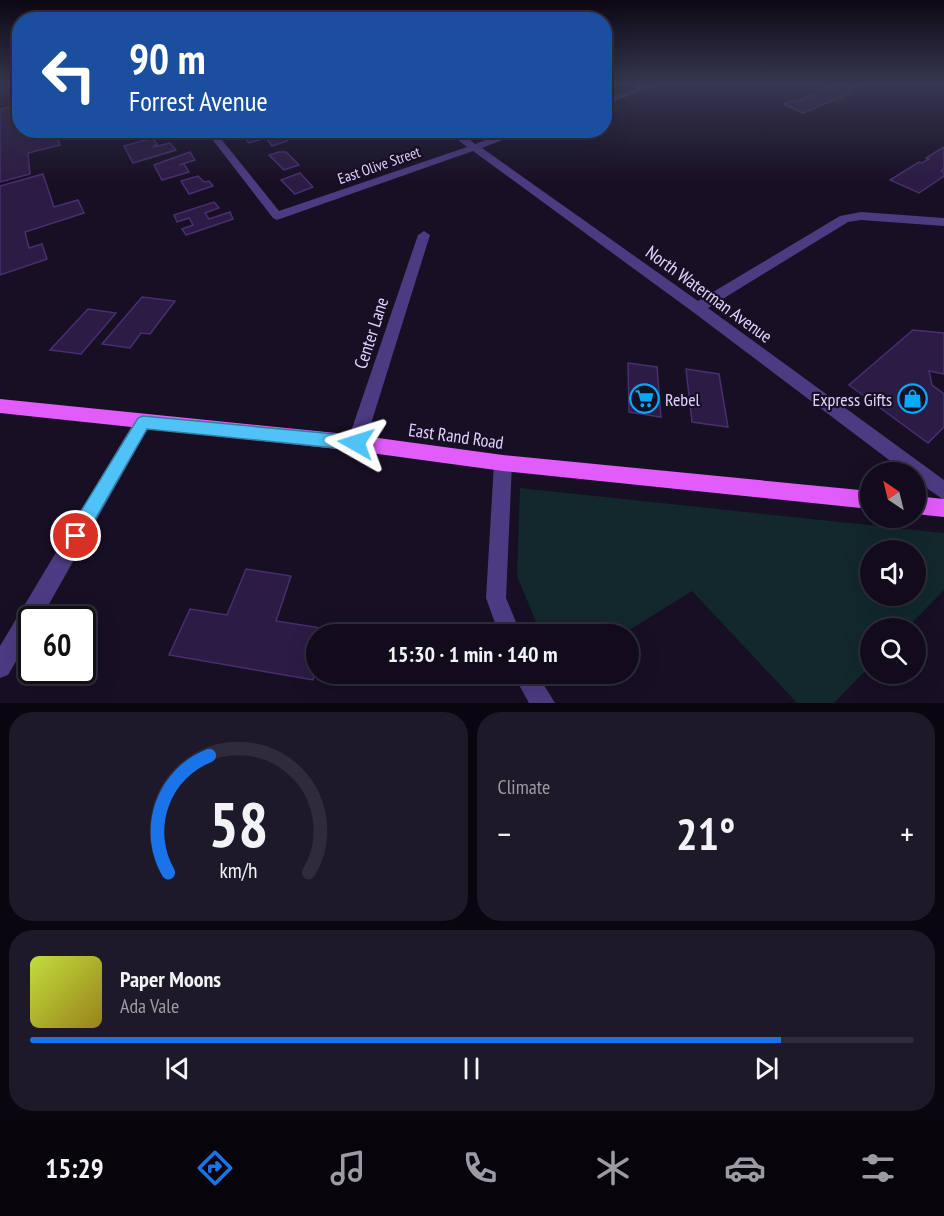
<!DOCTYPE html>
<html lang="en">
<head>
<meta charset="utf-8">
<style>
	:root { --surface:#110b1b; --page:#1e1928; --text:#f1f3f6; --muted:#9c9ba3; --line:#302b3a; --accent:#1a73e8 }
	body { margin:0; font-family:"PT Sans Narrow",sans-serif; background:var(--page); color:var(--text); height:100vh; display:flex; flex-direction:column; font-size:22px; white-space:nowrap }
	* { box-sizing:border-box; margin:0 }
	p { font-size:20px; color:var(--muted) }
	.icon { flex:none; width:33px; height:33px; fill:none; stroke:currentColor; stroke-width:2; stroke-linecap:round; stroke-linejoin:round }
	.map { position:relative; height:703px; overflow:hidden }
	.drawer { display:flex; flex-direction:column; gap:9px; padding:9px; background:#09060f; flex:1 }
	.drawer>* { flex:none }
	.top-card { position:absolute; left:12px; top:12px; width:600px; height:126px; border-radius:24px; box-shadow:0 6px 24px #0002,0 0 0 2px var(--line); background:#1a4fa0; color:#fff; overflow:hidden }
	.needle { width:39px; rotate:325deg }
	.fabs { position:absolute; left:860px; top:462px; display:grid; gap:12px }
	.fabs a { display:grid; place-items:center; width:66px; height:66px; border-radius:50%; background:var(--surface); box-shadow:0 6px 24px #0002,0 0 0 2px var(--line); font-size:30px }
	.speed { position:absolute; left:18px; top:606px; display:flex; gap:12px; font-size:30px; font-weight:700; text-align:center }
	.speed>* { display:grid; place-content:center; width:78px; height:78px; border-radius:50%; background:var(--surface); box-shadow:0 6px 24px #0002,0 0 0 2px var(--line); line-height:1 }
	.speed .limit { border:3px solid #111; border-radius:9px; background:#fff; color:#111 }
	.pin { position:absolute; display:grid; place-items:center; width:51px; height:51px; color:#fff; margin:-26px; border:3px solid #fff; border-radius:50%; box-shadow:0 2px 6px #0007 }
	.me { position:absolute; width:66px; margin:-33px; rotate:276deg; stroke-linejoin:round; filter:drop-shadow(0 0 4px #0008) }
	.turn { display:flex; align-items:center; gap:21px; height:126px; padding:0 18px; font-size:27px }
	.turn .icon { width:78px; height:78px; stroke-width:2.5 }
	.turn b { display:block; font-size:42px; line-height:51px }
	.big { font-size:45px; font-weight:700; line-height:1.1 }
	.drawer .widget { flex:1; display:flex; flex-direction:column; justify-content:center; gap:9px; min-width:0; padding:0 21px; border-radius:24px; background:var(--page) }
	.drawer .dial { align-items:center; gap:0 }
	.dial svg { height:156px; overflow:visible; fill:none; stroke:var(--line); stroke-width:7; stroke-linecap:round; text-anchor:middle }
	.dial text { fill:var(--text); stroke:none }
	.song { display:flex; align-items:center; gap:18px }
	.cover { width:72px; height:72px; border-radius:9px; background:linear-gradient(135deg,hsl(70 70% 55%),hsl(50 70% 35%)) }
	.played { height:6px; border-radius:3px; background:linear-gradient(90deg,var(--accent) 85%,var(--line) 85%) }
	.keys { display:flex; justify-content:space-around; direction:ltr }
	.heat { display:flex; justify-content:space-between; align-items:center; font-size:33px; direction:ltr }
	.drawer .tiles { flex:1; display:grid; gap:9px; grid-template-columns:1fr 1fr }
	.widget:last-child { grid-column:span 2 }
	.trip { position:absolute; left:306px; top:624px; width:333px; height:60px; border-radius:30px; background:var(--surface); box-shadow:0 6px 24px #0002,0 0 0 2px var(--line); font-weight:700; line-height:60px; text-align:center }
	.menu { display:flex; height:96px; justify-content:space-around; align-items:center; background:#07040b; color:var(--muted) }
	.menu .icon { width:42px; height:42px }
	.menu .active { color:var(--accent) }
	.menu b { font-size:27px; color:var(--text) }
	.map>svg:first-child { display:block }
	.green { fill:#12282d; fill-rule:evenodd }
	.building { fill:#2c1b44; stroke:#492e70; stroke-width:1.5 }
	.lines { fill:none; stroke-linecap:round; stroke-linejoin:round }
	.minor { fill:#4d3b82; fill-rule:evenodd }
	.major { fill:#e25cfb; fill-rule:evenodd }
	.route { fill:#4fc3f7; stroke:#337fa1; stroke-width:1.5 }
	.labels { text-anchor:middle; dominant-baseline:central; stroke-width:4.5; stroke-linejoin:round; paint-order:stroke }
	.far-street-label { font-size:15px; fill:#e1d3fe; stroke:#170f24 }
	.street-label { font-size:18px; fill:#e1d3fe; stroke:#170f24 }
	.poi-label { font-size:18px; fill:#e1d3fe; stroke:#170f24; text-anchor:start }
</style>
</head>
<body>
<div class="map">
<svg width="944" height="703" viewBox="0 0 944 703">
	<rect width="100%" height="100%" fill="#170f24"/>
	<path class="green" d="M520,488L944,533V590L907,628H870V666L834,703H797L692,591L623,634H541L517,576ZM870,550H915V596H870Z"/>
	<g class="building">
		<path d="M835,85H863L848,90L853,92L803,113L783,104L795,100L798,101Z"/>
		<path d="M20,105V130H55L60,145L28,153L30,174L0,182V109Z"/>
		<path d="M270,130H277L287,141L272,146L266,138L249,143L245,138Z"/>
		<path d="M152,138L157,144L153,147L170,143L176,150L133,163L124,146Z"/>
		<path d="M944,147V169L941,171L944,172V176L919,193L890,180L919,162L922,163L929,159L926,158Z"/>
		<path d="M190,152L195,160L179,165L184,164L189,172L162,180L154,165Z"/>
		<path d="M279,152H286L299,165L284,170L269,155Z"/>
		<path d="M300,173L313,187L295,194L281,180Z"/>
		<path d="M43,174L54,207L78,200L84,213L25,232L29,248L42,244L47,259L0,275V186Z"/>
		<path d="M198,176L204,182L209,181L213,186L189,194L181,181Z"/>
		<path d="M214,202L219,208L205,213L209,219L230,212L233,219L186,235L182,229L193,225L189,218L177,222L174,215Z"/>
		<path d="M142,297L175,301L150,334L141,333L130,348L102,344Z"/>
		<path d="M88,309L116,313L81,354L50,350Z"/>
		<path d="M913,330L944,333V374L929,371L932,385L944,394V427L928,443L849,385Z"/>
		<path d="M628,363L657,367L661,417L629,412Z"/>
		<path d="M686,369L719,374L728,427L692,422Z"/>
		<path d="M246,569L291,576L276,621L328,629L327,634H316V668L313,680L169,655L190,609L227,615Z"/>
	</g>
	<g class="lines">
		<g class="minor">
			<path d="M645,85H658L604,105V99Z"/>
			<path d="M205,130H214L279,211L467,147L446,130H457L475,144L513,130H528L482,148L698,301L840,216L861,212L944,218V226L861,220L848,222L708,308L944,480V500L915,480V472H905L693,312L473,151L277,220L273,218Z"/>
			<path d="M424,231L430,235L365,443L362,448L356,451L350,448L347,443L418,235Z"/>
			<path d="M143,415L149,417L151,422L149,427L40,620H32V634L8,675L0,678V646L137,417Z"/>
			<path d="M503,455L509,457L512,463L506,598L521,634H499L486,598L494,463L497,457Z"/>
			<path d="M513,674H537L555,703H529Z"/>
		</g>
		<g class="major">
			<path d="M0,399L356,435L503,455L870,491V509L503,471L356,451L0,413Z"/>
			<path d="M915,496L944,499V517L915,514Z"/>
		</g>
	</g>
	<linearGradient id="sky" x2="0" y2="1"><stop stop-color="#0d0814"/><stop offset="0.46" stop-color="#363750"/><stop offset="1" stop-color="#363750" stop-opacity="0"/></linearGradient>
	<rect width="944" height="183" fill="url(#sky)"/>
	<path class="route" d="M143,416L356,436L361,438L363,443L361,448L356,450L147,429L82,542L76,544L70,542L67,536L70,529L138,418Z"/>
	<defs>
		<symbol id="supermarket-ring" viewBox="-11 -11 22 22"><circle r="9.5" fill="#170f24" stroke="#06aaf7" stroke-width="1.5"/><path d="M-6-5.5h2.5l.6 2H6L4.5 2H-2.5L-4.4-4H-6ZM-1.5 3.2a1.3 1.3 0 1 0 .1 0ZM3 3.2a1.3 1.3 0 1 0 .1 0Z" fill="#06aaf7"/></symbol>
		<symbol id="shop-ring" viewBox="-11 -11 22 22"><circle r="9.5" fill="#170f24" stroke="#06aaf7" stroke-width="1.5"/><path d="M-5-2.5h2.3a2.7 3.5 0 0 1 5.4 0H5L5.5 6h-11ZM-1.5-2.5h3a1.5 2.3 0 0 0-3 0Z" fill="#06aaf7"/></symbol>
	</defs>
	<g fill-rule="evenodd">
		<use href="#supermarket-ring" x="628" y="382" width="33" height="33"/>
		<use href="#shop-ring" x="896" y="382" width="33" height="33"/>
	</g>
	<g class="labels">
		<g class="far-street-label">
			<text transform="translate(379 165) rotate(-19)">East Olive Street</text>
		</g>
		<g class="street-label">
			<text transform="translate(709 294) rotate(36)">North Waterman Avenue</text>
			<text transform="translate(371 333) rotate(-72)">Center Lane</text>
			<text transform="translate(456 436) rotate(8)">East Rand Road</text>
		</g>
		<g class="poi-label">
			<text x="665" y="399">Rebel</text>
			<text x="892" y="399" text-anchor="end">Express Gifts</text>
		</g>
	</g>
</svg>
<div class="fabs">
<a><svg class="needle" viewBox="-14 -14 28 28"><path d="M0-13l5 13h-10z" fill="#e53935"/><path d="M0 13l5-13h-10z" fill="#9c9ba3"/></svg></a>
<a><svg class="icon" aria-label="sound" viewBox="0 0 24 24"><path d="M4 9h4l5-4v14l-5-4H4zM17 9q2 3 0 6"/></svg></a>
<a><svg class="icon" aria-label="search" viewBox="0 0 24 24"><circle cx="10" cy="10" r="6"/><path d="M15 15l6 6"/></svg></a>
</div>
<div class="speed"><div class="limit">60</div></div>
<div class="pin" style="left:76px;top:536px;background:#d93025"><svg class="icon" aria-label="arrive" viewBox="0 0 24 24"><path d="M6 21V4h12l-3 4 3 4H6"/></svg></div>
<svg class="me" style="left:356px;top:443px" viewBox="-20 -20 40 40"><path d="M0-17L14 15 0 8-14 15z" fill="#4fc3f7" stroke="#fff" stroke-width="4"/></svg>
<div class="trip">15:30 · 1 min · 140 m</div>
<div class="top-card">
<div class="turn"><svg class="icon" aria-label="left" viewBox="0 0 24 24"><path d="M17 20v-9H6M10 6l-5 5 5 5"/></svg><div><b>90 m</b>Forrest Avenue</div></div>
</div>
</div>
<section class="drawer">
<div class="tiles">
<div class="widget dial"><svg viewBox="0 0 100 80">
<path d="M14 69A42 42 0 1 1 86 69"/>
<path d="M14 69A42 42 0 0 1 35 9" stroke="#1a73e8"/>
<text x="50" y="56" font-size="32" font-weight="700">58</text>
<text x="50" y="72" font-size="11">km/h</text>
</svg></div>
<div class="widget"><p>Climate</p>
<div class="heat"><a>−</a><b class="big">21°</b><a>+</a></div>
</div>
<div class="widget">
<div class="song"><i class="cover"></i><div><b>Paper Moons</b><p>Ada Vale</p></div></div>
<div class="played"></div>
<div class="keys"><svg class="icon" aria-label="previous" viewBox="0 0 24 24"><path d="M18 5L8 12l10 7zM5 5v14"/></svg><svg class="icon" aria-label="pause" viewBox="0 0 24 24"><path d="M8 5v14M16 5v14"/></svg><svg class="icon" aria-label="next" viewBox="0 0 24 24"><path d="M6 5l10 7-10 7zM19 5v14"/></svg></div>
</div>
</div>
</section>
<nav class="menu">
<b>15:29</b>
<svg class="icon active" aria-label="directions" viewBox="0 0 24 24"><path d="M12 3l9 9-9 9-9-9zM9 14v-3h6M13 9l2 2-2 2"/></svg>
<svg class="icon" aria-label="music" viewBox="0 0 24 24"><path d="M9 18V5l10-2v13"/><circle cx="6" cy="18" r="3"/><circle cx="16" cy="16" r="3"/></svg>
<svg class="icon" aria-label="phone" viewBox="0 0 24 24"><path d="M5 4h4l2 5-3 2q2 4 5 5l2-3 5 2v4C11 20 4 13 5 4z"/></svg>
<svg class="icon" aria-label="climate" viewBox="0 0 24 24"><path d="M12 3v18M4 7l16 10M4 17L20 7"/></svg>
<svg class="icon" aria-label="car" viewBox="0 0 24 24"><path d="M5 17H2v-5l4-1 3-4h7l3 4 3 1v5h-3M9 17h6M6 11h13"/><circle cx="7" cy="17" r="2"/><circle cx="17" cy="17" r="2"/></svg>
<svg class="icon" aria-label="filters" viewBox="0 0 24 24"><path d="M4 7h16M4 17h16"/><circle cx="9" cy="7" r="2"/><circle cx="15" cy="17" r="2"/></svg>
</nav>
</body>
</html>
